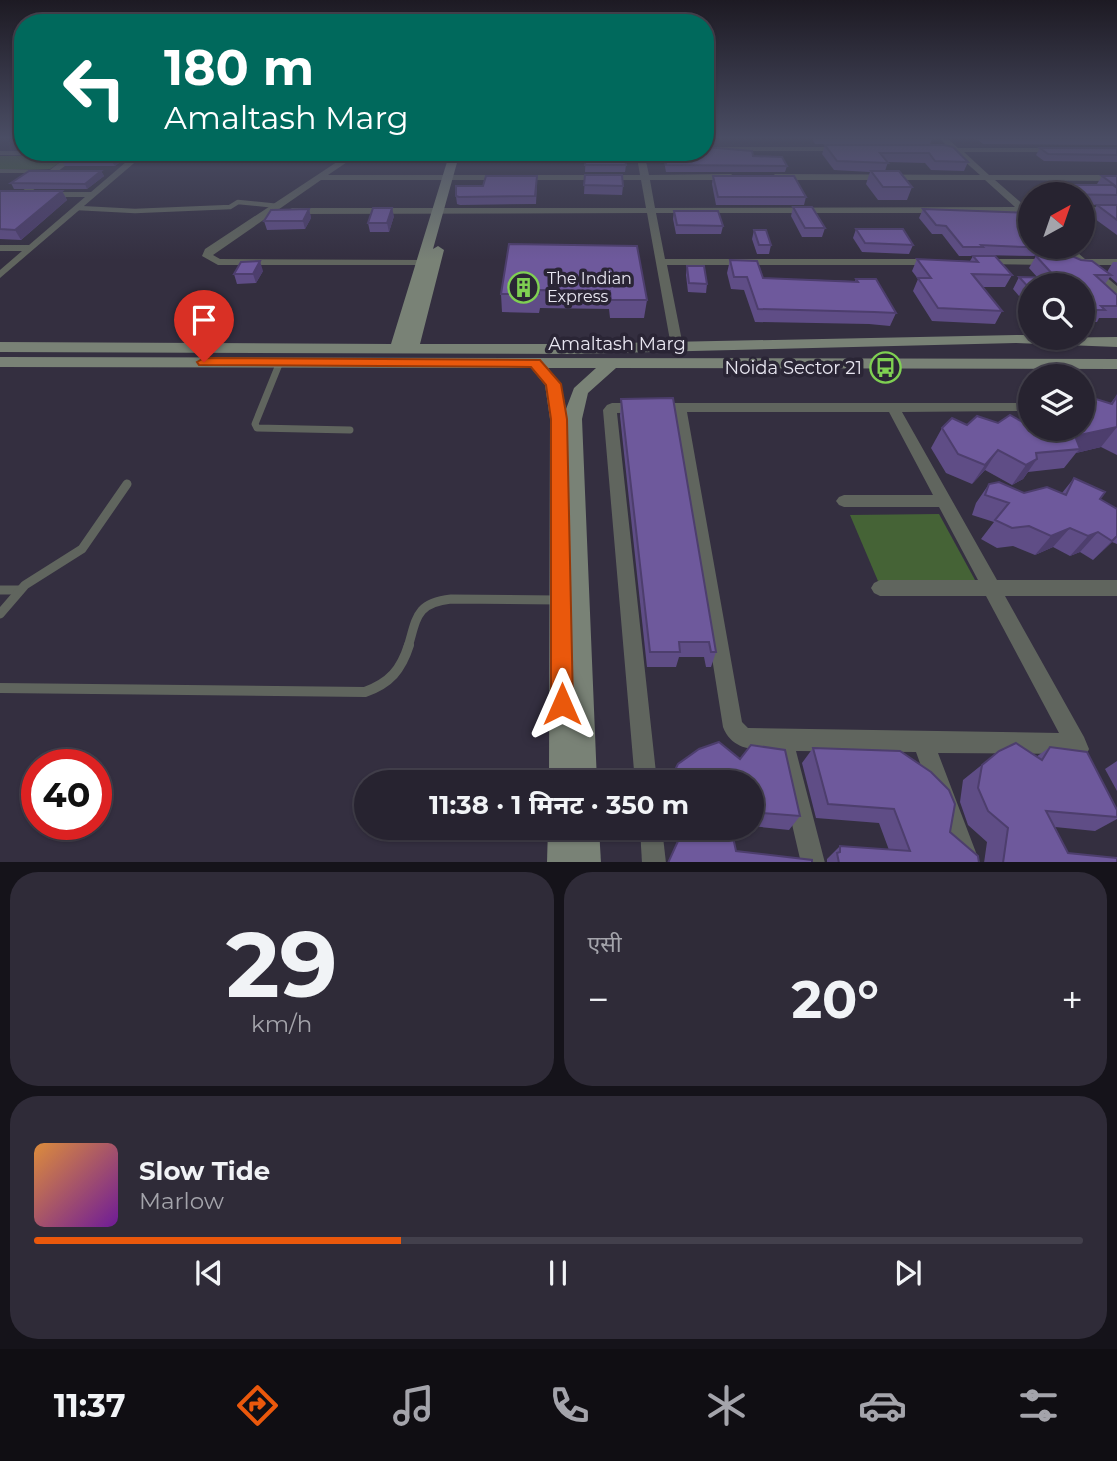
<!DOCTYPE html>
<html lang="hi">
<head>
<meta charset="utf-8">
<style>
	:root { --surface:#272330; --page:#2f2b38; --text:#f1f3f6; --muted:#a4a4ab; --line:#43404c; --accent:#ea580c }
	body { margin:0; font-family:Montserrat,"Noto Sans Devanagari",sans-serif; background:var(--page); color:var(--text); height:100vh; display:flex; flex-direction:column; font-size:26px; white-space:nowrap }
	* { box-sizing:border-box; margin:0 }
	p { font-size:23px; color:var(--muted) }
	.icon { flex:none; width:38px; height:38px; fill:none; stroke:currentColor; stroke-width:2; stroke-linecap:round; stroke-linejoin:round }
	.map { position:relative; height:862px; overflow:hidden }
	.side { display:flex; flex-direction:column; gap:10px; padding:10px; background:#15131a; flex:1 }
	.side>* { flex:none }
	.top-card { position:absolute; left:14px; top:14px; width:700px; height:147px; border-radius:28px; box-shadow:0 2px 5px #0004,0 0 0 2px var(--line); background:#00695c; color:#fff; overflow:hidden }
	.needle { width:46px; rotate:40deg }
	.fabs { position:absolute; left:1018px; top:182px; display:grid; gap:14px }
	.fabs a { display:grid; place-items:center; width:77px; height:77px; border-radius:50%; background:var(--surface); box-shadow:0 2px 5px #0004,0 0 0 2px var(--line); font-size:35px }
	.speed { position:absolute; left:21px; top:749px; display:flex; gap:14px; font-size:35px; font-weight:700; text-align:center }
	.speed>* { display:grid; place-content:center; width:91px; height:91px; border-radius:50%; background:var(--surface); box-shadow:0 2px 5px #0004,0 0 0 2px var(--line); line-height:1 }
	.speed .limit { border:10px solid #d22; background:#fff; color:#111 }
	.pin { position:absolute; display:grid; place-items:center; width:60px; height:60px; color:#fff; margin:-72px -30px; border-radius:50% 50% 50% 0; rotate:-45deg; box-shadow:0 0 7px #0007 }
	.pin .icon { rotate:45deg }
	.me { position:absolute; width:77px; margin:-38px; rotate:0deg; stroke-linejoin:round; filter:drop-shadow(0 0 5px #0008) }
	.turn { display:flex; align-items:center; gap:24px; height:147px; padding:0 35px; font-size:32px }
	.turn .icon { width:91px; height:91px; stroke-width:2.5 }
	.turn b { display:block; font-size:49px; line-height:60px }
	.big { font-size:52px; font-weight:700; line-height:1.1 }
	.side .tile { flex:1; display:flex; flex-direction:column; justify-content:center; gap:10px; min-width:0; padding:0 24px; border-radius:28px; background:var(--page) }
	.side .dial { align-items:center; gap:0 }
	.dial b { font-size:91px; line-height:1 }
	.song { display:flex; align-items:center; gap:21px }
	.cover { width:84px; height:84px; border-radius:10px; background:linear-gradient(135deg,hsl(30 70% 55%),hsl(280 70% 35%)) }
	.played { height:7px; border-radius:4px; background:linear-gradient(90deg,var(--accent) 35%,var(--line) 35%) }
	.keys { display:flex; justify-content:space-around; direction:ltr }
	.heat { display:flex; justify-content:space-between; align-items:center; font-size:38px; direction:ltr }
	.side .tiles { flex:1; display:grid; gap:10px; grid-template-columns:1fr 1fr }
	.tile:last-child { grid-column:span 2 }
	.trip { position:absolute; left:354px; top:770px; width:410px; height:70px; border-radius:35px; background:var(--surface); box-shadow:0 2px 5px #0004,0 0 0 2px var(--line); font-weight:700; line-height:70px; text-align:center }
	.dock { display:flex; height:112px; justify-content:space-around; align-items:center; background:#100e13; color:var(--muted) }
	.dock .icon { width:49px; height:49px }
	.dock .on { color:var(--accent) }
	.dock b { font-size:32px; color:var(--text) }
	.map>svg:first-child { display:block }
	.green { fill:#456336 }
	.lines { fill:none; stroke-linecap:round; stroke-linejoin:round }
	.lane-far3 { stroke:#60655e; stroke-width:4.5 }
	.lane-far2 { stroke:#60655e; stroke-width:7 }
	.lane-far1 { stroke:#60655e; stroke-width:9 }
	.lane { stroke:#60655e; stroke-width:10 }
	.street { fill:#60655e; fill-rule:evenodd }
	.secondary { fill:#798276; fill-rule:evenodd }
	.wall { fill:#5f4d86 }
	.shaded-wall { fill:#4d3e6d }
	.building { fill:#6e599c; stroke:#4d3e6d; stroke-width:2 }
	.route { fill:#ea580c; stroke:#983908; stroke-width:2 }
	.labels { text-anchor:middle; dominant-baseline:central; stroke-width:7; stroke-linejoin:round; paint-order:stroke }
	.far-poi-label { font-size:16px; fill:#e8e6f1; stroke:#2a2535; text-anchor:start }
	.street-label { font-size:18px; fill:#e8e6f1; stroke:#2a2535 }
	.poi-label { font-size:18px; fill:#e8e6f1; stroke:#2a2535; text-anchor:end }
</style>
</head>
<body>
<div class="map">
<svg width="1117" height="863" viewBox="0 0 1117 863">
	<rect width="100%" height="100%" fill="#342f40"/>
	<g class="green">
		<path d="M0,156H69L50,169L0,170Z"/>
		<path d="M939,514L975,580L878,581L850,515Z"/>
	</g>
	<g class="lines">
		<path class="lane-far3" d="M78,208L135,211L230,207L238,202L278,206"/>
		<path class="lane-far2" d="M280,362L255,424L257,428L350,430"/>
		<g class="lane-far1">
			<path d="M0,590H20"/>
			<path d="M0,614L25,585L82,549L127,484"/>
			<path d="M408,647C417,617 416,603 451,599L558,600"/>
		</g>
		<path class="lane" d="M0,688L365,692C390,683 401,670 409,645"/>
		<g class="street">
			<path d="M940,139H948L958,148H1056L1060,150L1056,152H964L989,175H1117V181L995,180L1026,207H1031V214L1027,216L1021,213H656L665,259H934L939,262L934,265H667L683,346L677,350L671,346L647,213L292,214L287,211L292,208H646L641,180H321L213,255L220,259L432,260L436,261V265H218L202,256L205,249L352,152H362L328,175H640L636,152H644L649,175L731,174L735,177L731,180H650L655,208L1015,207L985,180H775L771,177L775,174L980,175L954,152H933V148H949Z"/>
			<path d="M705,147H843L847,149L843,151H705Z"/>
			<path d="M0,151L147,152L0,278V270L22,251H0V245H29L85,197H46L42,194L43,192H91L133,156H78L24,197L20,194L21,192L45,173H0V169L50,170L68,156L0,155Z"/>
			<rect x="1083" y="207" width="34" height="6"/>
			<path d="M1060,247H1071L1085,259H1117V265H1092L1117,286V295L1080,265L1072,264L1071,262L1073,260Z"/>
			<path d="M982,259H1049L1054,262L1049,265L978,264L977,262Z"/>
			<path d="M612,403H1031V411L902,412L997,580H1117V596H1005L1084,737L1089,749L1086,756L1079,759L1070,754L938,753L980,863H956L916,752L796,751L825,863H801L775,751C753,750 732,750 723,727L673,412L617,413L657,782H635L603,410L607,405ZM687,412H889L933,495H844L839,497L836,501L839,505L844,507H939L978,580H880L874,583L871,588L874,593L880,596H986L1059,733L748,728L742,722Z"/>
			<path d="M640,828H662L666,863H642Z"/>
		</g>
		<g class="secondary">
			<path d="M450,152H460L433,249L438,246L444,250L420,344H571L1016,335H1031V338L1117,337V347L1016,343L571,354L0,352V342L391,344Z"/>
			<path d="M0,357L1117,359V369L616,368L588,393L582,419L597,782H549L550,419L545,385L531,368L0,367ZM548,368H596L574,388L566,409L561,384Z"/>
			<path d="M548,828H599L601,863H547Z"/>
		</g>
	</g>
	<g class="wall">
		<path d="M812,139H932L930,144H815Z"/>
		<path d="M977,139H1117V145L983,144Z"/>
		<path d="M825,145H944L968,162L964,171L931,170L925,163L888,162L885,171L912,187L907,200H878L866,184L870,172L834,170L822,154Z"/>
		<path d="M1040,148H1117V162L1044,161L1036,155Z"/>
		<path d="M586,152L626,165L625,172H585Z"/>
		<path d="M651,152H705L753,156L787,166L785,172H666L664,161H653Z"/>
		<path d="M124,159L115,166H65L63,162Z"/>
		<path d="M101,171L104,176L87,189H14L11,183Z"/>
		<path d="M585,175L623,186L622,195L584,194Z"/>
		<path d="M713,176L806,197L804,205H716L712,184Z"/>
		<path d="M1102,176H1117V205H1083V194H1045L1049,185H1099L1097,184Z"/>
		<path d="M537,183L536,204L460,205L457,204L456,196L483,186Z"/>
		<path d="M0,191H62L67,200L21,240L0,239Z"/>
		<path d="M1097,205H1117V235L1091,216Z"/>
		<path d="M793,207L825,228L822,237H802L791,216Z"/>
		<path d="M309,209L311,218L305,229L267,230L264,221Z"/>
		<path d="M923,209L1031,247H1059L1054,256L1107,272L1113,262H1117V283L1110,277L1105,284L1117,295V318H1099L1097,322H1083V285H1031V310L1013,289L1019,277L1038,278L1029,268L1036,256L979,255V256L1012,275L1005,287H982L1002,311L995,324L932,321L913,291L918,279L912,271L917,259L970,261L973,256H959L942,234H932L919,218Z"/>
		<path d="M674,211L723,226L721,234H676L673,219Z"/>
		<path d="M394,216L389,232H370L368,223Z"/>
		<path d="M856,229L913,245L909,254L862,252L853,238Z"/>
		<path d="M754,230L771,245L769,254H757L752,239Z"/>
		<path d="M509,244L647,300L644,318H610L609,309L540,308L539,313L502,312L501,294Z"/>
		<path d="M730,260L763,278L855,281L856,279L896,313L890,326L869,324L755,322L744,290L731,289L727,273Z"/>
		<path d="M687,266L707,284L706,293L688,292L686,275Z"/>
		<path d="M263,271L256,283L237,284L234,274Z"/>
		<path d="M1117,395V455L1101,447L1076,453L1064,468L1028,472L1023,479L1012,485L985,470L972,484L946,473L931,448L942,428L998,423L1028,425L1110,404Z"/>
		<path d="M621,399L716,652L711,667H706L704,657H679L676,667H647L620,416Z"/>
		<path d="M1074,478L1100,499L1117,509V544L1112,542L1093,560L1080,552L1070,556L1053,547L1035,555L1013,546L997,548L981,539L994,522L972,515L976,503L989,484L1024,493H1062Z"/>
		<path d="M1050,747L1117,810V819L1095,831L1055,827L1068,853L1117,863H984L987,842L968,825L960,802L963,780L999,751L1036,757Z"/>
		<path d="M813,748L950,832L979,863H827V859L840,846L889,850L879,823L816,818L802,763Z"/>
		<path d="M1117,761V791L1105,769Z"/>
		<path d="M751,782L800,816L789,830L751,826Z"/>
		<path d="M667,828H731L736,851L668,863L678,840Z"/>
	</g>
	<g class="shaded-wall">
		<path d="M705,139H713L712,144L705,145Z"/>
		<path d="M122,154L124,159L115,166L112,162Z"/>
		<path d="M101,171L104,176L87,189L85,184Z"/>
		<path d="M62,191L67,200L21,240L15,230Z"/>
		<path d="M392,208L394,216L389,232L387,223Z"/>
		<path d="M309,209L311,218L305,229L303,221Z"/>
		<path d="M260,261L263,271L256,283L253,274Z"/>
		<path d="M1117,427L1101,447L1076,453L1080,449L1075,436Z"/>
		<path d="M998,450L985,470L972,484L985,465Z"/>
		<path d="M1037,459L1023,479L1012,485L1026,465Z"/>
		<path d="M1070,528L1053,547L1035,555L1051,536Z"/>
		<path d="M1098,532L1080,552L1070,556L1088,536Z"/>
		<path d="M1117,536L1112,542L1093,560Z"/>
	</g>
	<g class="building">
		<path d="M825,145H944L953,147L968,162L935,161L929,153H880L888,163L837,161Z"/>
		<path d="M705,147L752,151L753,156L782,157L787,166L666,165L665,155H653V152H705Z"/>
		<path d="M1040,148H1117V155L1048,154Z"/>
		<path d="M586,152H624L626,165H585Z"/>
		<path d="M75,153L122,154L112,162H63Z"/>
		<path d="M29,171H101L85,184L11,183Z"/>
		<path d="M871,171H899L912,187H883Z"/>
		<path d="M585,175H622L623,186L584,185Z"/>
		<path d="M486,176H537L535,196L459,197L456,196V186H483Z"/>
		<path d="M713,176H794L806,197H718Z"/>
		<path d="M1102,176H1117V187Z"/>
		<path d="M1049,185H1113L1117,188V195L1049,194Z"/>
		<path d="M0,191H62L15,230L0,229Z"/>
		<path d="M1097,205H1117V220Z"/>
		<path d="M793,207H812L825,228H805Z"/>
		<path d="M373,208H392L387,223H368Z"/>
		<path d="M309,209L303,221H264L271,210Z"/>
		<path d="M923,209L1030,213L1031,247H1059H1024L981,245L983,247H963L946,226L936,225Z"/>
		<path d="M674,211H718L723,226L677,225Z"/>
		<path d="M856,229H903L913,245L865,243Z"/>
		<path d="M754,230H766L771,245H759Z"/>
		<path d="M509,244L637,246L647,300H611L610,291L539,290V294H501Z"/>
		<path d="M973,256H995L1012,275L972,274L1002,311L938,308L918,278H931L917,259L978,262Z"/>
		<path d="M1036,256H1072L1081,260L1092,261L1111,275H1095L1117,295V306H1101L1105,310H1083V285H1031V290L1019,277L1056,278Z"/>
		<path d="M730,260L757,261L763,278L858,282L856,279H876L896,313L874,312L758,309L747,277H734Z"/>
		<path d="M260,261L253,274H234L241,262Z"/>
		<path d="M687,266H704L707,284L689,283Z"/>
		<path d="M1117,396V427L1075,436L1080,449L1036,453L1037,459L1026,465L998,450L985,465L958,454L942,428L952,418L967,425L977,416L998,423L1010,415L1028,425L1031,420V429H1083V404L1096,399L1112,404Z"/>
		<path d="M673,398L716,652H711L709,642H679L680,652H650L621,399Z"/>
		<path d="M1074,478L1105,492L1100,499L1117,509V536L1112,541L1098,532L1088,536L1070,528L1051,536L1029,526L1012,528L995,520L1009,503L985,495L989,484L999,482L1024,493L1047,487L1066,495Z"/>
		<path d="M719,742L740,759L751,745L785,750L800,816L751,812V782H669L678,764L699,749Z"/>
		<path d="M1016,743L1042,760L1050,747L1087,752L1117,810V817L1046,811L1068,853L1117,858V863H1003L1008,828L988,811L978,788L982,765L999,751Z"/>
		<path d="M813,748L900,751L931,772L949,790L955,804L950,832L978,856L979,863H839L837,853L840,852V846L910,851L894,809L828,804Z"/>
		<path d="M684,828H731L736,851L812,860V863H668Z"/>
	</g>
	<linearGradient id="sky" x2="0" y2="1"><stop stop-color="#1d1a23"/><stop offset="0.53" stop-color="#4a4d64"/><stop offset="1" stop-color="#4a4d64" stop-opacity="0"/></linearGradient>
	<rect width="1117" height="260" fill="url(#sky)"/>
	<path class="route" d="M204,358L540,360L561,384L567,419L573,704L570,712L562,715L554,712L551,704V419L546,385L531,367L199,365L197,362Z"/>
	<defs>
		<symbol id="building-ring" viewBox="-11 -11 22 22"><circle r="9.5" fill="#2a2535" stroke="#7fd052" stroke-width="1.5"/><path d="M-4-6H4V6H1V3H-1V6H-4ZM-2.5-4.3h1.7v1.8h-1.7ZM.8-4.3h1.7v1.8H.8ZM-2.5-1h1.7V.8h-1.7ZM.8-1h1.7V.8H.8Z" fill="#7fd052"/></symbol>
		<symbol id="bus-ring" viewBox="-11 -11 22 22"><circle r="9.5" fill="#2a2535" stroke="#7fd052" stroke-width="1.5"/><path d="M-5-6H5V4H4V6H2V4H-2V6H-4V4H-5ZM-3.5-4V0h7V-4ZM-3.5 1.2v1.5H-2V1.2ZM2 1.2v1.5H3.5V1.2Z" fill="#7fd052"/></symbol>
	</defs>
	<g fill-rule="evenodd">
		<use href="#building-ring" x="506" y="270" width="35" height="35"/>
		<use href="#bus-ring" x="868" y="350" width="35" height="35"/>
	</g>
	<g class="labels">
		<g class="far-poi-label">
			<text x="547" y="278">The Indian<tspan x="547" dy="18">Express</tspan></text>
		</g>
		<g class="street-label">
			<text x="617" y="344">Amaltash Marg</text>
		</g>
		<g class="poi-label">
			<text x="862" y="368">Noida Sector 21</text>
		</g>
	</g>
</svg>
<div class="fabs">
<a><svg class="needle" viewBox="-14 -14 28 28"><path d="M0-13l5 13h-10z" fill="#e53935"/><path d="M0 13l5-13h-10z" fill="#a4a4ab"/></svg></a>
<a><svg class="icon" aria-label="search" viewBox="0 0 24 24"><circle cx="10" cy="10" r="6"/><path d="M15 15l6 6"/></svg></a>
<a><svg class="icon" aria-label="layers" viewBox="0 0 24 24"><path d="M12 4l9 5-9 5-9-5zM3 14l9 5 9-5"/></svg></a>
</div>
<div class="speed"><div class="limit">40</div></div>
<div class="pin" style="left:204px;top:362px;background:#d93025"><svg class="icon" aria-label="arrive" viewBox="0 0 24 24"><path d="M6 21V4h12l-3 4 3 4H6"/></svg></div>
<svg class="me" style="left:562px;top:704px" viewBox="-20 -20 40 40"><path d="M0-17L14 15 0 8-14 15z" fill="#ea580c" stroke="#fff" stroke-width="4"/></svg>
<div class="trip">11:38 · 1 मिनट · 350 m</div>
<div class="top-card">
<div class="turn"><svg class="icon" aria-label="left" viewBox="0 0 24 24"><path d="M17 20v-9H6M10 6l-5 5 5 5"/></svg><div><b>180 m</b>Amaltash Marg</div></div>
</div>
</div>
<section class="side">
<div class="tiles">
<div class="tile dial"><b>29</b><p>km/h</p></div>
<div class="tile"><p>एसी</p>
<div class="heat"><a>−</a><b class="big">20°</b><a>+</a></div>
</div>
<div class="tile">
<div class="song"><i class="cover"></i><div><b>Slow Tide</b><p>Marlow</p></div></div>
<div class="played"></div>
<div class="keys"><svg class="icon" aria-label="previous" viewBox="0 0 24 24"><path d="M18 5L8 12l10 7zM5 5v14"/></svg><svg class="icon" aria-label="pause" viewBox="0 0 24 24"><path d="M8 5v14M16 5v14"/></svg><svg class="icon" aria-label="next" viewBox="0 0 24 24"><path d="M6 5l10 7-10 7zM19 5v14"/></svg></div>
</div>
</div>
</section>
<nav class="dock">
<b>11:37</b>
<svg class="icon on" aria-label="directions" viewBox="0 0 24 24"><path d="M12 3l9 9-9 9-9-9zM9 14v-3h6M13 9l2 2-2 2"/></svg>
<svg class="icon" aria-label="music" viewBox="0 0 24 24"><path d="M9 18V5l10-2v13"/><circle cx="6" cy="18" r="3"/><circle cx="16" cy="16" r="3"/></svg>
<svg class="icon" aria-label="phone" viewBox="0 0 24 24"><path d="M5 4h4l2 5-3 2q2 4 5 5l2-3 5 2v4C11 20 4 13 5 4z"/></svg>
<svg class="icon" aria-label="climate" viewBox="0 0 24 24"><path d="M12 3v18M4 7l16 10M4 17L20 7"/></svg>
<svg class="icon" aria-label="car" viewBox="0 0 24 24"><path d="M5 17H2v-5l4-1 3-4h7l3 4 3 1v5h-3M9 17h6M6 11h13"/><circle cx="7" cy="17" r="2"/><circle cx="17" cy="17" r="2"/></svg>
<svg class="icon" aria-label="filters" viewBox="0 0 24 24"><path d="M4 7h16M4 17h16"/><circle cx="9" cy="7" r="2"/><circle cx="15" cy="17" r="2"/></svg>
</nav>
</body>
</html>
